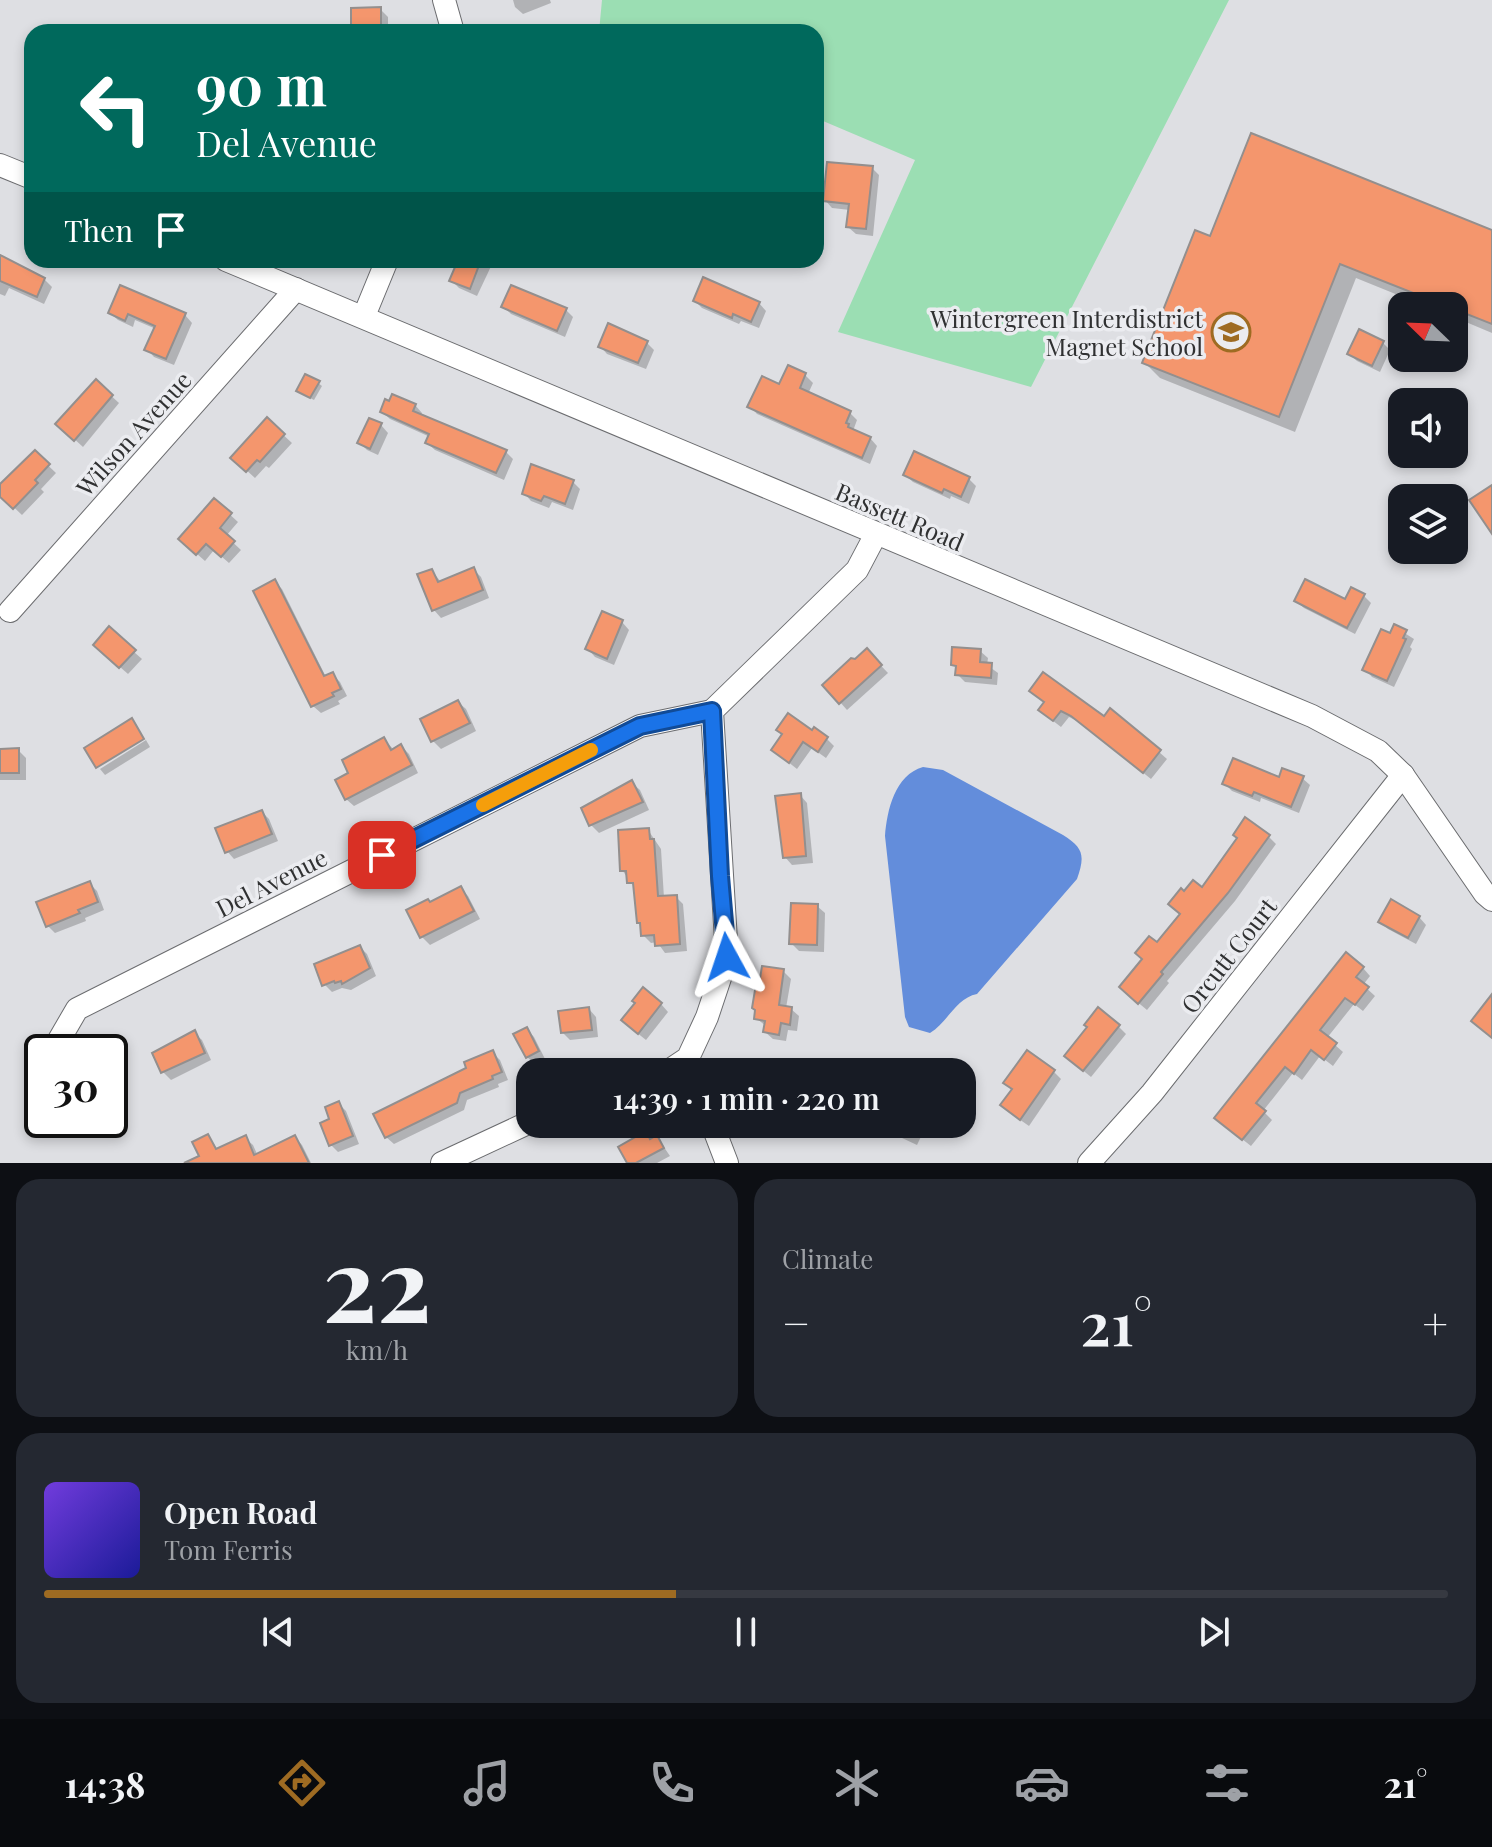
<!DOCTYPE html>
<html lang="en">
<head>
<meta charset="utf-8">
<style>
	:root { --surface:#171b24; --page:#242831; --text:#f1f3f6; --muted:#9ea1a6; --line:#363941; --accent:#9e6b22 }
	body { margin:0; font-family:"Playfair Display",serif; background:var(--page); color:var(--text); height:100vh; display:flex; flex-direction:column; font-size:30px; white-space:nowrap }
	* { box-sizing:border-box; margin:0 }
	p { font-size:26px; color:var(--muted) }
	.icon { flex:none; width:44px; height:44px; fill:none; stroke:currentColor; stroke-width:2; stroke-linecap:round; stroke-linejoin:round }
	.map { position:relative; height:1163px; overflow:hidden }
	.sheet { display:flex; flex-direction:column; gap:16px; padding:16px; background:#0d0f14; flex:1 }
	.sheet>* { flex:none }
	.banner { position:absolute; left:24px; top:24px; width:800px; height:244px; border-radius:24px; box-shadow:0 4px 12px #0003; background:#00695c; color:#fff; overflow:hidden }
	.needle { width:52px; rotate:293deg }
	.fabs { position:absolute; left:1388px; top:292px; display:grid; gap:16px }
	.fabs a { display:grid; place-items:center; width:80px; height:80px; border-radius:16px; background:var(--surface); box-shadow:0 4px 12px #0003; font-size:40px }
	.speed { position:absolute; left:24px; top:1034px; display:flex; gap:16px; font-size:40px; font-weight:700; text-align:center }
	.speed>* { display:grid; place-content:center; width:104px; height:104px; border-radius:50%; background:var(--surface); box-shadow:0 4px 12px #0003; line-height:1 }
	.speed .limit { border:4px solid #111; border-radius:12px; background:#fff; color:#111 }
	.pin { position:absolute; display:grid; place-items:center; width:68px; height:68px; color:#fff; margin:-34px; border-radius:16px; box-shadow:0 4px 12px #0006 }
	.me { position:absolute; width:88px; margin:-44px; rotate:355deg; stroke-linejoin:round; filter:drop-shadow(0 0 6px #0008) }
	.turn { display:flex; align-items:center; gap:28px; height:168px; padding:0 40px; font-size:36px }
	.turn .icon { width:104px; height:104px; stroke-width:2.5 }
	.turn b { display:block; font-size:56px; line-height:68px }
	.then { display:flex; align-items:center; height:76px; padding:0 40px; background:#0003; gap:16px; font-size:30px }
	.big { font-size:60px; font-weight:600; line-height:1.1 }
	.sheet .widget { flex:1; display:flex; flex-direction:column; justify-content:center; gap:12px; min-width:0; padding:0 28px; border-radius:24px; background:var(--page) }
	.sheet .dial { align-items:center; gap:0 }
	.dial b { font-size:104px; line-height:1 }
	.song { display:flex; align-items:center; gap:24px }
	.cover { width:96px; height:96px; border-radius:12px; background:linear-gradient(135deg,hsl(260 70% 55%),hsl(240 70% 35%)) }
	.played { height:8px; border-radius:4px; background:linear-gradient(90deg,var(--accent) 45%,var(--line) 45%) }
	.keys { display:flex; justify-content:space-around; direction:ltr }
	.heat { display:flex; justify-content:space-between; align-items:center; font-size:44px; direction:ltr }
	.sheet .tiles { flex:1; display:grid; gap:16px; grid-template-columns:1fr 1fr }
	.widget:last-child { grid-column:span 2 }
	.trip { position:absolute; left:516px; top:1058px; width:460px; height:80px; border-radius:24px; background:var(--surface); box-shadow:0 4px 12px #0003; font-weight:600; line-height:80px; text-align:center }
	.dock { display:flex; height:128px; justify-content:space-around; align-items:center; background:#090b0e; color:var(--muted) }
	.dock .icon { width:56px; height:56px }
	.dock .on { color:var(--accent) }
	.dock b { font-size:36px; color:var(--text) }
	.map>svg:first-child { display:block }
	.green { fill:#9bdeb3 }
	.water { fill:#638ddb }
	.shadow { fill:#0003 }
	.building { fill:#f4966d; stroke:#938f8e; stroke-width:2 }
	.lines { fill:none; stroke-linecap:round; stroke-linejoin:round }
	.minor-casing { stroke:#6b6c6f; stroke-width:24 }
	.minor { stroke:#fff; stroke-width:22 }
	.route-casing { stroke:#114b97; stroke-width:20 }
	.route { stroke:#1a73e8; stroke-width:14 }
	.slow { stroke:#f59e0b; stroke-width:14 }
	.labels { text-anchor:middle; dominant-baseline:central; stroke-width:7; stroke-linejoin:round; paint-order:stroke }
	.poi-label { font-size:24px; fill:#303132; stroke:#ebecf0; text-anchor:end }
	.street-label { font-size:24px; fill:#303132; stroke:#ebecf0 }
</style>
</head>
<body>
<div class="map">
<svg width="1492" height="1163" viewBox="0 0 1492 1163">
	<rect width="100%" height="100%" fill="#dedfe3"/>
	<path class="green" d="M602,0H1229L1031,387L838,332L915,160L816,118V32H599Z"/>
	<path class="water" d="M923,767L943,770L1063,835C1084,848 1085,856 1077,879L977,994C956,998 948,1022 930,1033L909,1027L905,1017L885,836C887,810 895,775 923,767Z"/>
	<g class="shadow">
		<path d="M513,0H550L551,3L523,14L515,7Z"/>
		<path d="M380,9L388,17V32H353Z"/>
		<path d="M872,168L879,175L873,236L856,234L848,227L850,210L832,208L825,200Z"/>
		<path d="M1492,232V333L1454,317V306H1425L1356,278L1295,432L1160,378L1144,362L1211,239Z"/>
		<path d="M0,257L44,279L52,287L44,304L9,288L5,296L0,294Z"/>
		<path d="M461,260H494L477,296L459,288L452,281Z"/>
		<path d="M695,301L759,303L766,311L759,328L741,321L739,324L702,308Z"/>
		<path d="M504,307L566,310L573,317L565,337L511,314Z"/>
		<path d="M110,313L185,315L192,323L174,365L154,357L147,349L156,329L135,320L133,327L118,320Z"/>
		<path d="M647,343L654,350L646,369L607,354L600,346Z"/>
		<path d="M1383,343L1390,350L1380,372L1357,361L1349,354Z"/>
		<path d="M789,367L805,375L813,383L808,394L850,413L857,420L853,431L870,438L877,446L870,464L757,414L750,406L780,386Z"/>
		<path d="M96,382L119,403L83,447L58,424Z"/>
		<path d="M318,383L322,386L314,400L302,394Z"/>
		<path d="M415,405L422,413L421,416L505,451L513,459L504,480L435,450L427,443L430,437L390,419L382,412Z"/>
		<path d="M267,420L292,443L269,468L266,466L255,478L233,458Z"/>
		<path d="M381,425L388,433L378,455L367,450L360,443Z"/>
		<path d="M35,453L56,473L41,489L44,492L22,515L0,494V487Z"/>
		<path d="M905,475L969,479L976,486L969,504L951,496L950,499L913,482Z"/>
		<path d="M573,482L580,489L573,510L552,502L549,508L531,501L524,493Z"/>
		<path d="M214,500L238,522L226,536L241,550L229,563L214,550L205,561L188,546Z"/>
		<path d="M473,569L481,577L489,598L441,618L434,610L432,571L441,582Z"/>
		<path d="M275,582L282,589L326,677L332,674L340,682L347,696L338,701L340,704L321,713L313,706Z"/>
		<path d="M1363,595L1371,603L1355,634L1304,608L1296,601L1346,602Z"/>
		<path d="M622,622L629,630L614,665L595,657L588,649Z"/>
		<path d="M1395,627L1414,639L1410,647L1412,649L1394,687L1372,677L1365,669Z"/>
		<path d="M867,651L888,673L847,710L840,702L855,661Z"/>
		<path d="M980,651L988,658L987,665L998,673L997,685L965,682L957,674L958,669L953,664Z"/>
		<path d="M103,652H134L142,659L128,674Z"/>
		<path d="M458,702L466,709L476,731L441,749L433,741L423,720Z"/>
		<path d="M1046,703L1104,719L1159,752L1167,759L1151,779L1081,723L1069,717L1061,727L1048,717Z"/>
		<path d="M784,735L827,739L834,746L826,758L812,748L797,769L773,750Z"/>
		<path d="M384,739L394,750L401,746L409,754L418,773L354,806L346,799L351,774Z"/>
		<path d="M146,740L150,747L105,775L100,769Z"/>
		<path d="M18,750L26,758V780H0V751Z"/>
		<path d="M1302,778L1310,785L1299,813L1261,798L1260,802L1232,791L1225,784Z"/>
		<path d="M632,783L640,790L649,810L599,833L591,825Z"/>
		<path d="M800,795L807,803L813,863L792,865L785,857Z"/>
		<path d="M262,812L269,819L278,841L234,859L227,851Z"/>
		<path d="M648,830L661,849L664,898L676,897L683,904L687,951L665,953L657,942L651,943L643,935L642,926L639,922L636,889L622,870Z"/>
		<path d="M1268,836L1276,844L1235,901L1167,981L1169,983L1147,1010L1129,995L1157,945L1182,914L1185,894L1202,890Z"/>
		<path d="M89,883L97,891L104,910L85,918L86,921L55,933L48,926Z"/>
		<path d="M461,889L468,896L480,919L430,945L422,937L409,911L431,904Z"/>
		<path d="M817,906L825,913L824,952L799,951L791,943Z"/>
		<path d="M1419,917L1426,925L1416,944L1388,929L1380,922Z"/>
		<path d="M360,947L367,954L376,976L351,990L342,988L332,992L324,984Z"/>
		<path d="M1363,968L1370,976L1363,985L1375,996L1363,1011L1354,1004L1327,1038L1343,1052L1333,1066L1320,1056L1302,1080L1293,1073L1263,1111L1272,1120L1251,1146L1224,1125Z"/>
		<path d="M783,971L791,979L786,1008L791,1009L799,1016L797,1031L788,1030L786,1041L773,1039L765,1032L766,1026L756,1018Z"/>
		<path d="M661,1004L668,1012L646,1040L631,1028Z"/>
		<path d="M589,1009L596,1017L598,1037L570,1040L562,1032Z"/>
		<path d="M1118,1026L1126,1034L1091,1077L1074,1063Z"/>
		<path d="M527,1029L534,1037L545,1059L535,1064L527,1057Z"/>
		<path d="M194,1033L202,1040L211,1060L171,1080L163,1072Z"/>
		<path d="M493,1053L500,1060L508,1080L498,1084L499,1087L467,1100L464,1110L394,1144L386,1137L469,1069Z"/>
		<path d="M785,1062L794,1072H766L765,1070Z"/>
		<path d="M1053,1071L1061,1079L1029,1126L1010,1113Z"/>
		<path d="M339,1104L346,1111L359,1144L338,1152L331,1145L332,1120Z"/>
		<path d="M880,1124H927L917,1145L887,1131Z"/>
		<path d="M646,1134L652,1140L657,1137L670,1156L657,1163H629Z"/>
		<path d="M208,1136L218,1150L245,1138L253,1145L261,1163H204Z"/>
		<path d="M295,1137L302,1145L311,1163H283Z"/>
	</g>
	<g class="building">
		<path d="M381,7V32H351V8Z"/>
		<path d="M1251,133L1492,230V324L1454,309V306H1446L1340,264L1279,417L1142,363L1195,230L1210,236Z"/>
		<path d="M827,162L873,166L866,229L846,227L849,204L823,201Z"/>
		<path d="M0,255L45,278L37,297L0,281Z"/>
		<path d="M458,260H481L470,289L449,281Z"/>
		<path d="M703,277L760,302L751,322L733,314L732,318L693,301Z"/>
		<path d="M120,285L186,313L166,359L144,350L155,326L128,314L125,321L108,313Z"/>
		<path d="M511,285L567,308L557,331L501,307Z"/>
		<path d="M608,323L648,341L638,363L598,347Z"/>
		<path d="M1359,329L1384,341L1372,366L1347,354Z"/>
		<path d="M788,365L806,373L800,388L851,411L846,423L849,424L848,427L871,437L862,458L747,407L762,376L779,384Z"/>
		<path d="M305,374L320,381L310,398L296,391Z"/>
		<path d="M96,379L113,395L74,441L55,424Z"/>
		<path d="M392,394L416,404L413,411L507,450L496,473L425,443L429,434L380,412L385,399L389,401Z"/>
		<path d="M267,417L285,434L260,462L257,460L246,472L230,458Z"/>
		<path d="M369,418L382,423L370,449L357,443Z"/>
		<path d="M35,450L50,464L35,480L38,483L13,509L0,497V484Z"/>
		<path d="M914,451L970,477L961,497L944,489L942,493L903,475Z"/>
		<path d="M531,464L574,480L565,504L544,496L541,501L522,494Z"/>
		<path d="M1492,485V534L1469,500Z"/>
		<path d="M214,498L232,513L220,528L235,541L221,557L206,544L196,555L178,539Z"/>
		<path d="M474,567L483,590L432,611L417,574L432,569L438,582Z"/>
		<path d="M275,579L324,676L333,672L341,689L332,693L334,696L311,707L253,591Z"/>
		<path d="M1305,579L1345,599L1351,587L1365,594L1347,628L1294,601Z"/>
		<path d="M602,611L623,620L607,659L585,649Z"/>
		<path d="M1394,624L1407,630L1403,638L1406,639L1387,681L1362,670L1381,629L1390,633Z"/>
		<path d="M109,626L136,650L119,668L93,645Z"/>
		<path d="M952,647L981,649L980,662L992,663L991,678L955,675L956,666L951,665Z"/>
		<path d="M867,648L882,665L839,704L822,685L851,658L855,659Z"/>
		<path d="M1043,672L1104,716L1110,708L1161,750L1143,773L1071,716L1061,711L1053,721L1038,710L1044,702L1029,691Z"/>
		<path d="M458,700L470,723L431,742L420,719Z"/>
		<path d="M788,713L812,730L814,727L828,737L818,752L803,742L789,763L771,750L782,734L776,730Z"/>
		<path d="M132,718L144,739L96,768L84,748Z"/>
		<path d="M384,737L391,750L401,744L412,765L345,800L335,780L348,773L342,760Z"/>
		<path d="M19,748V773H0V749Z"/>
		<path d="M1233,758L1279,777L1282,768L1304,776L1291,807L1254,792L1252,796L1222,784Z"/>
		<path d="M632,780L643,802L589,826L581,808Z"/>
		<path d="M801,793L806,856L783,858L775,796Z"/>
		<path d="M262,810L272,834L225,853L215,828Z"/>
		<path d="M1245,817L1270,835L1228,893L1161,972L1163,974L1138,1004L1119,987L1142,959L1135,953L1149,936L1157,942L1180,914L1168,904L1181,888L1184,891L1193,880L1202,887L1237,838L1233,835Z"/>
		<path d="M649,828L650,839H654L658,896L677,895L680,944L655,946L654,935L641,936L640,923H637L633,883H627L626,871H620L618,830Z"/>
		<path d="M90,881L98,902L78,910L80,913L46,927L36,902Z"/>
		<path d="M461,886L474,911L420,938L406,910L428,899L430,902Z"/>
		<path d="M1391,899L1420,916L1408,938L1378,922Z"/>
		<path d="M791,903L818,904L817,945L789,944Z"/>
		<path d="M360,945L370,968L342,984L341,981L335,983L334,981L322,986L314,964Z"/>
		<path d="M1346,952L1364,967L1356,977L1369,987L1355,1005L1345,998L1320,1030L1337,1043L1324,1060L1311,1050L1294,1074L1285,1067L1256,1103L1266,1111L1242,1140L1214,1118Z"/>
		<path d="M762,966L784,969L779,1005L792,1007L790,1025L781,1023L779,1035L763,1032L765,1021L754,1019L755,1010L752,1008L756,984L759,985Z"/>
		<path d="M643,987L662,1003L638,1034L621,1020L635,1003L632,1001Z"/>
		<path d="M1492,994V1038L1471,1021Z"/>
		<path d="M589,1007L592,1030L561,1033L558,1011Z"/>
		<path d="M1098,1007L1120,1025L1083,1071L1064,1056L1087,1027L1084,1025Z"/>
		<path d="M527,1027L539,1051L526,1058L513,1034Z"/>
		<path d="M195,1030L205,1053L161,1073L152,1053Z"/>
		<path d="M493,1050L502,1072L492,1076L493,1079L460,1093L457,1103L385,1138L373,1114L466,1068L464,1062Z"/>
		<path d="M1027,1050L1055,1070L1020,1120L1000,1105L1012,1089L1003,1083Z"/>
		<path d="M339,1101L353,1136L329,1146L320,1123L329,1119L325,1107Z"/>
		<path d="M646,1131L650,1139L657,1135L664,1148L636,1163H627L618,1147Z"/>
		<path d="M208,1134L216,1149L246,1135L254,1155L295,1135L309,1163H184L199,1156L192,1142Z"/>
	</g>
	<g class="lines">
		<defs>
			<g id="minor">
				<path d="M444,0L453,32"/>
				<path d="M0,165L32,178"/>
				<path d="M226,260L1312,716L1378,751L1403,775L1485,894L1492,900"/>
				<path d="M364,316L387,260"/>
				<path d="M10,611L296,289"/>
				<path d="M52,1052L77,1009L640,726L712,711"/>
				<path d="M667,1072L688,1058L707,1017L727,957L712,711L857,570L876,534"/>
				<path d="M712,1124L727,1163"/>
				<path d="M442,1163L530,1122"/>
				<path d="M1089,1163L1152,1093L1403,775"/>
			</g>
		</defs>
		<use href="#minor" class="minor-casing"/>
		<use href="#minor" class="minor"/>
	</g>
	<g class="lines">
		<defs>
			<path id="route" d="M382,855L640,726L712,711L720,876L727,957"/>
		</defs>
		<use href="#route" class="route-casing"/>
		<use href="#route" class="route"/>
		<path class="slow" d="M483,805L591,750"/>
	</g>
	<defs>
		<symbol id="school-ring" viewBox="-11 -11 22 22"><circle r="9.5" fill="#ebecf0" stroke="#9e6b22" stroke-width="1.5"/><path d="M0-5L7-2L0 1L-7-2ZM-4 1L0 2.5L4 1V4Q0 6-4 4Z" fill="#9e6b22"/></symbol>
	</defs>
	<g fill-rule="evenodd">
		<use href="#school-ring" x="1209" y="310" width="44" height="44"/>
	</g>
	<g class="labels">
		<g class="poi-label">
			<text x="1203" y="318">Wintergreen Interdistrict<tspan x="1203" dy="28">Magnet School</tspan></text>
		</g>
		<g class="street-label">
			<text transform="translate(133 433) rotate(-48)">Wilson Avenue</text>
			<text transform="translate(900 516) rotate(23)">Bassett Road</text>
			<text transform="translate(271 882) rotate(-27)">Del Avenue</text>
			<text transform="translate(1228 955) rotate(-52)">Orcutt Court</text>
		</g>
	</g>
</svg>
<div class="fabs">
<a><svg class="needle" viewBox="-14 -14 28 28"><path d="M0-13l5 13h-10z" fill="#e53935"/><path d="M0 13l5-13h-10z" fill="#9ea1a6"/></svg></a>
<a><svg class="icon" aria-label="sound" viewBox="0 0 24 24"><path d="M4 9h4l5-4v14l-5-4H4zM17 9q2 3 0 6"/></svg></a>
<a><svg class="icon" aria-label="layers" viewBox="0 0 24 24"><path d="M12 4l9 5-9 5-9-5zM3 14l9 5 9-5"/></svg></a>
</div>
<div class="speed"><div class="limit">30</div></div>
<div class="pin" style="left:382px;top:855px;background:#d93025"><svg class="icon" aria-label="arrive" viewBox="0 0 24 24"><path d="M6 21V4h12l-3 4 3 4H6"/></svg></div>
<svg class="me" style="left:727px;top:957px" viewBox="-20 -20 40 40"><path d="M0-17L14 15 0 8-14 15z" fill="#1a73e8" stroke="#fff" stroke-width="4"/></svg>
<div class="trip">14:39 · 1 min · 220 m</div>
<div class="banner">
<div class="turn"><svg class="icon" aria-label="left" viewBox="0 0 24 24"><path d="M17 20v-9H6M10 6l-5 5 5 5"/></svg><div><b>90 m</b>Del Avenue</div></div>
<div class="then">Then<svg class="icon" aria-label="arrive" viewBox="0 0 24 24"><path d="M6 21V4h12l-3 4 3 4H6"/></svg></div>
</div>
</div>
<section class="sheet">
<div class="tiles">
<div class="widget dial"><b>22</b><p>km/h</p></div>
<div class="widget"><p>Climate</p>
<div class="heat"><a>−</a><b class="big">21°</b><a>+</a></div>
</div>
<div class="widget">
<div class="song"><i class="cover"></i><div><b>Open Road</b><p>Tom Ferris</p></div></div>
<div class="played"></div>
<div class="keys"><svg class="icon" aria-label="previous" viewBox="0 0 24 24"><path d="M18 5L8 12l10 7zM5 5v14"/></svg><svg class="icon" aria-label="pause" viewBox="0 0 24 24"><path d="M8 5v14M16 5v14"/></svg><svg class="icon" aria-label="next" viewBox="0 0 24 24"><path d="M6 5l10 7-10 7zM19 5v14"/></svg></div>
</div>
</div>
</section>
<nav class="dock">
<b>14:38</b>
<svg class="icon on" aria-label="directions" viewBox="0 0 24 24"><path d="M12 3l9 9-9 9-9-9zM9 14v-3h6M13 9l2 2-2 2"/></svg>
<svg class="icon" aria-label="music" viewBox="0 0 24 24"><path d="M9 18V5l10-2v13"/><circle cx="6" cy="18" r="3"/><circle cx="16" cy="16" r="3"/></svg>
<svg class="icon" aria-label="phone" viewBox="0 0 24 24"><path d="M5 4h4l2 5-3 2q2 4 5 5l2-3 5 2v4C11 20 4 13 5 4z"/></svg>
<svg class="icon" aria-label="climate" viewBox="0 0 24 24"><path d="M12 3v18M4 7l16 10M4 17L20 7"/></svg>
<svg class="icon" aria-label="car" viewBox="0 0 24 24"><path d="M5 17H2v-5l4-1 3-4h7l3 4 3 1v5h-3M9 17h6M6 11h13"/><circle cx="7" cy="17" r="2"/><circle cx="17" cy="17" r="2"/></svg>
<svg class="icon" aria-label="filters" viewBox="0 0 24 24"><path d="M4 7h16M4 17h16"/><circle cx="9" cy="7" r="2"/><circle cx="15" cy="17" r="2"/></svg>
<b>21°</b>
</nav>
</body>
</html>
